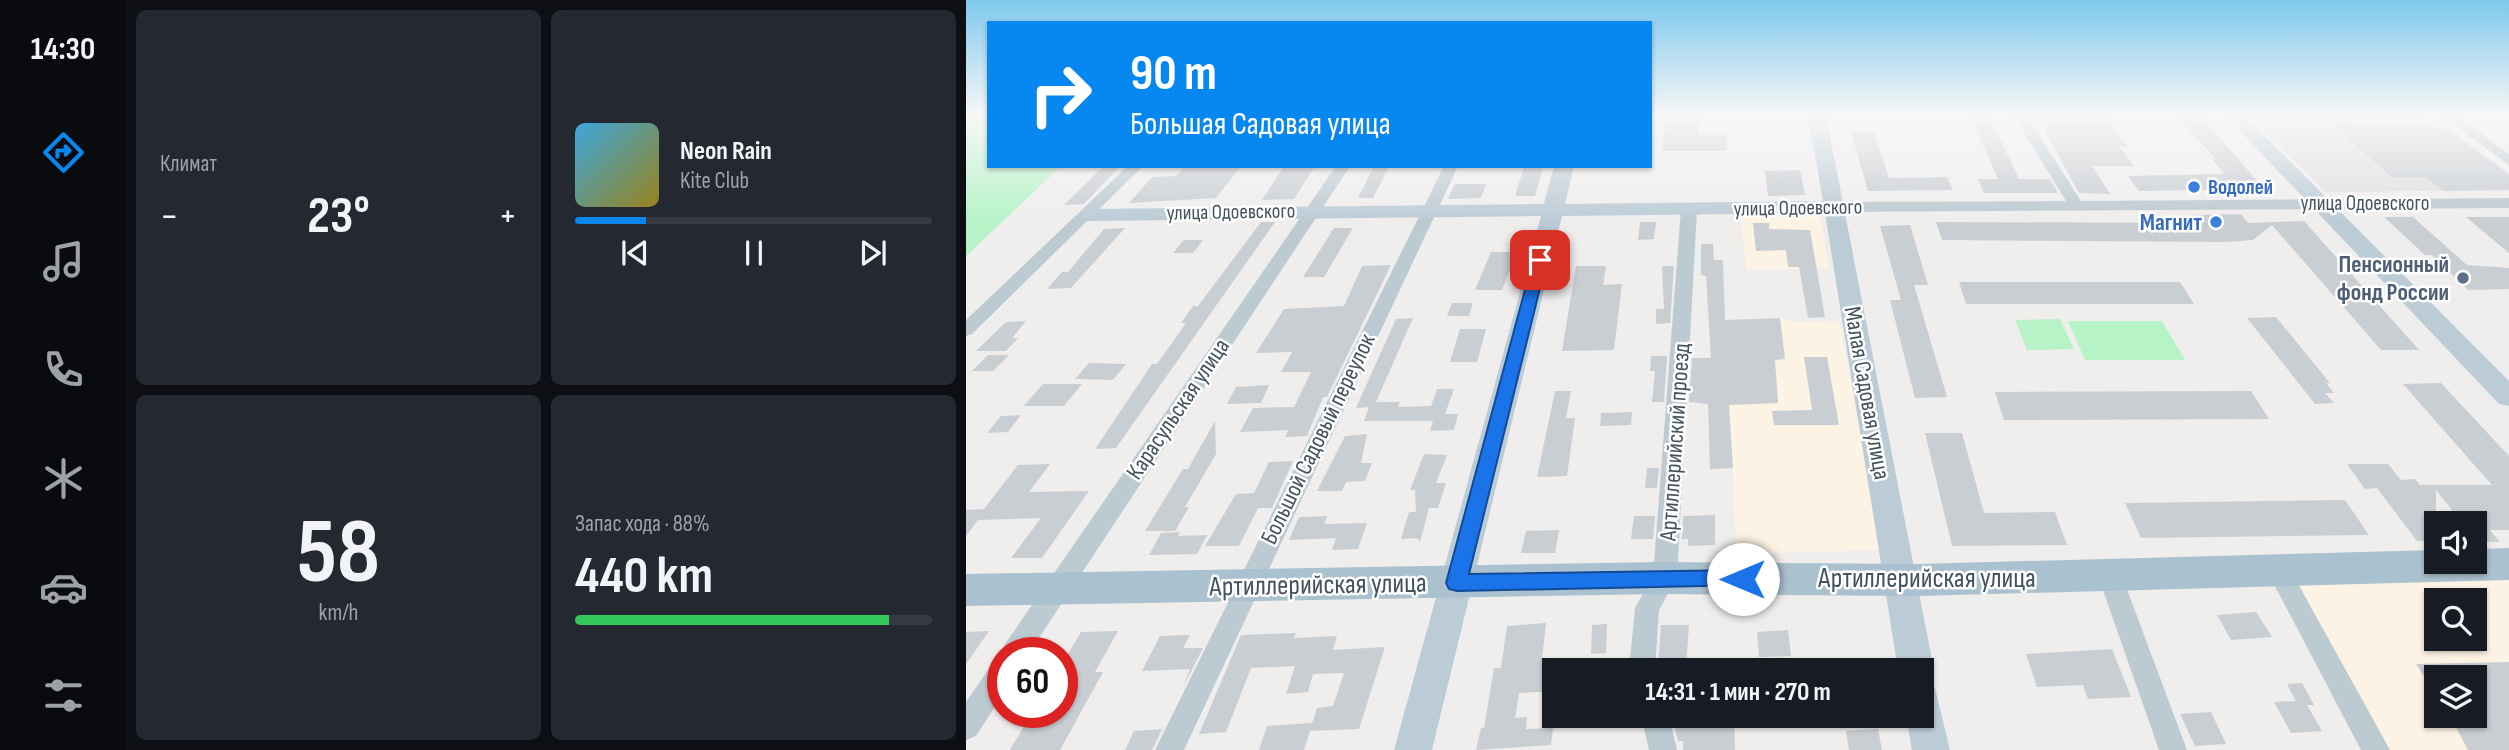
<!DOCTYPE html>
<html lang="ru">
<head>
<meta charset="utf-8">
<style>
	:root { --surface:#171b24; --page:#242831; --text:#f1f3f6; --muted:#9ea1a6; --line:#363941; --accent:#0787f0 }
	body { margin:0; font-family:"Sofia Sans Condensed",sans-serif; background:var(--page); color:var(--text); height:100vh; display:flex; flex-direction:column; font-size:26px; white-space:nowrap }
	* { box-sizing:border-box; margin:0 }
	p { font-size:23px; color:var(--muted) }
	.icon { flex:none; width:38px; height:38px; fill:none; stroke:currentColor; stroke-width:2; stroke-linecap:round; stroke-linejoin:round }
	.map { position:relative; flex:1; overflow:hidden }
	.sheet { display:flex; flex-direction:column; gap:10px; padding:10px; background:#0d0f14; width:840px }
	.sheet>* { flex:none }
	.hud { position:absolute; left:21px; top:21px; width:665px; height:147px; border-radius:0px; box-shadow:0 2px 5px #0004; background:#0787f0; color:#fff; overflow:hidden }
	.controls { position:absolute; left:1458px; top:511px; display:grid; gap:14px }
	.controls a { display:grid; place-items:center; width:63px; height:63px; border-radius:0px; background:var(--surface); box-shadow:0 2px 5px #0004; font-size:35px }
	.speed { position:absolute; left:21px; top:637px; display:flex; gap:14px; font-size:35px; font-weight:700; text-align:center }
	.speed>* { display:grid; place-content:center; width:91px; height:91px; border-radius:50%; background:var(--surface); box-shadow:0 2px 5px #0004; line-height:1 }
	.speed .limit { border:10px solid #d22; background:#fff; color:#111 }
	.pin { position:absolute; display:grid; place-items:center; width:60px; height:60px; color:#fff; margin:-30px; border-radius:14px; box-shadow:0 4px 10px #0006 }
	.me { position:absolute; width:77px; margin:-38px; rotate:270deg; stroke-linejoin:round; filter:drop-shadow(0 0 5px #0008) }
	.turn { display:flex; align-items:center; gap:24px; height:147px; padding:0 28px; font-size:32px }
	.turn .icon { width:91px; height:91px; stroke-width:2.5 }
	.turn b { display:block; font-size:49px; line-height:60px }
	.big { font-size:52px; font-weight:700; line-height:1.1 }
	.sheet .card { flex:1; display:flex; flex-direction:column; justify-content:center; gap:10px; min-width:0; padding:0 24px; border-radius:10px; background:var(--page) }
	.sheet .dial { align-items:center; gap:0 }
	.dial b { font-size:91px; line-height:1 }
	.song { display:flex; align-items:center; gap:21px }
	.cover { width:84px; height:84px; border-radius:10px; background:linear-gradient(135deg,hsl(200 70% 55%),hsl(50 70% 35%)) }
	.played { height:7px; border-radius:4px; background:linear-gradient(90deg,var(--accent) 20%,var(--line) 20%) }
	.keys { display:flex; justify-content:space-around; direction:ltr }
	.heat { display:flex; justify-content:space-between; align-items:center; font-size:38px; direction:ltr }
	.charge { height:10px; border-radius:5px; background:linear-gradient(90deg,#34c759 88%,var(--line) 0) }
	.sheet .tiles { flex:1; display:grid; gap:10px; grid-template-columns:repeat(2,1fr) }
	.trip { position:absolute; left:576px; top:658px; width:392px; height:70px; border-radius:0px; background:var(--surface); box-shadow:0 2px 5px #0004; font-weight:700; line-height:70px; text-align:center }
	main { display:flex; flex:1; min-height:0 }
	.dock { display:flex; flex-direction:column; width:126px; justify-content:space-around; align-items:center; background:#090b0e; color:var(--muted) }
	.dock .icon { width:49px; height:49px }
	.dock .current { color:var(--accent) }
	.dock b { font-size:32px; color:var(--text) }
	.map>svg:first-child { display:block }
	.commercial { fill:#fdf3e4; fill-rule:evenodd }
	.education { fill:#e1dedf }
	.green { fill:#b6f3c7 }
	.building { fill:#c9ced3 }
	.lines { fill:none; stroke-linecap:round; stroke-linejoin:round }
	.street { fill:#bccad1; fill-rule:evenodd }
	.secondary { fill:#bcccd7; fill-rule:evenodd }
	.primary { fill:#aac1cf; fill-rule:evenodd }
	.route { fill:#1a73e8; stroke:#114b97; stroke-width:2 }
	.shop-dot { fill:#3f7fe0; stroke:#fff; stroke-width:2.5 }
	.service-dot { fill:#5c6f8a; stroke:#fff; stroke-width:2.5 }
	.labels { text-anchor:middle; dominant-baseline:central; stroke-width:5; stroke-linejoin:round; paint-order:stroke }
	.far-shop-label { font-size:21px; font-weight:bold; fill:#366cbe; stroke:#fff; text-anchor:start }
	.far-street-label { font-size:21px; fill:#44545d; stroke:#fff }
	.shop-label { font-size:24px; font-weight:bold; fill:#366cbe; stroke:#fff; text-anchor:end }
	.service-label { font-size:24px; font-weight:bold; fill:#4e5e75; stroke:#fff; text-anchor:end }
	.street-label { font-size:24px; fill:#44545d; stroke:#fff }
	.near-street-label { font-size:28px; fill:#44545d; stroke:#fff }
</style>
</head>
<body>
<main>
<nav class="dock">
<b>14:30</b>
<svg class="icon current" aria-label="directions" viewBox="0 0 24 24"><path d="M12 3l9 9-9 9-9-9zM9 14v-3h6M13 9l2 2-2 2"/></svg>
<svg class="icon" aria-label="music" viewBox="0 0 24 24"><path d="M9 18V5l10-2v13"/><circle cx="6" cy="18" r="3"/><circle cx="16" cy="16" r="3"/></svg>
<svg class="icon" aria-label="phone" viewBox="0 0 24 24"><path d="M5 4h4l2 5-3 2q2 4 5 5l2-3 5 2v4C11 20 4 13 5 4z"/></svg>
<svg class="icon" aria-label="climate" viewBox="0 0 24 24"><path d="M12 3v18M4 7l16 10M4 17L20 7"/></svg>
<svg class="icon" aria-label="car" viewBox="0 0 24 24"><path d="M5 17H2v-5l4-1 3-4h7l3 4 3 1v5h-3M9 17h6M6 11h13"/><circle cx="7" cy="17" r="2"/><circle cx="17" cy="17" r="2"/></svg>
<svg class="icon" aria-label="filters" viewBox="0 0 24 24"><path d="M4 7h16M4 17h16"/><circle cx="9" cy="7" r="2"/><circle cx="15" cy="17" r="2"/></svg>
</nav>
<section class="sheet">
<div class="tiles">
<div class="card"><p>Климат</p>
<div class="heat"><a>−</a><b class="big">23°</b><a>+</a></div>
</div>
<div class="card">
<div class="song"><i class="cover"></i><div><b>Neon Rain</b><p>Kite Club</p></div></div>
<div class="played"></div>
<div class="keys"><svg class="icon" aria-label="previous" viewBox="0 0 24 24"><path d="M18 5L8 12l10 7zM5 5v14"/></svg><svg class="icon" aria-label="pause" viewBox="0 0 24 24"><path d="M8 5v14M16 5v14"/></svg><svg class="icon" aria-label="next" viewBox="0 0 24 24"><path d="M6 5l10 7-10 7zM19 5v14"/></svg></div>
</div>
<div class="card dial"><b>58</b><p>km/h</p></div>
<div class="card"><p>Запас хода · 88%</p><b class="big">440 km</b><div class="charge"></div></div>
</div>
</section>
<div class="map">
<svg width="1543" height="750" viewBox="0 0 1543 750">
	<rect width="100%" height="100%" fill="#f0eded"/>
	<g class="commercial">
		<path d="M774,211H853L863,268L780,270Z"/>
		<path d="M814,318L831,322L873,321L917,550L770,554L765,427L750,405L780,357L777,319Z"/>
		<path d="M1543,575V750H1422L1329,582ZM1470,600H1508V639H1470ZM1470,677H1508V716H1470Z"/>
	</g>
	<path class="education" d="M1283,116H1449L1543,190L1360,192Z"/>
	<g class="green">
		<path d="M0,116H23V166H95L0,256Z"/>
		<path d="M1094,319L1108,349L1061,350L1049,320Z"/>
		<path d="M1102,321H1196L1219,360H1119Z"/>
	</g>
	<g class="building">
		<path d="M700,116H733L731,135H761V151H696Z"/>
		<path d="M1004,116H1023L1053,179H1084L1092,193H1018L1012,179H1032Z"/>
		<path d="M1071,116H1138L1162,147H1154L1168,166H1126L1144,194L1113,193Z"/>
		<path d="M1210,116H1235L1298,189L1173,191L1162,176L1259,174L1246,159H1250Z"/>
		<path d="M1358,118H1381L1393,127H1479L1543,174V190L1477,191L1460,177H1426Z"/>
		<path d="M885,132H908L923,178L981,177L987,190L902,191Z"/>
		<path d="M138,166H154L118,204L98,205Z"/>
		<path d="M219,166H275L250,198L163,203L186,177L210,176Z"/>
		<path d="M318,166H349L328,199L296,200Z"/>
		<path d="M408,166H423L407,198H392Z"/>
		<path d="M558,167H577L569,196H549Z"/>
		<path d="M834,170L839,195L802,196L799,171Z"/>
		<path d="M489,184H520L515,198L482,199Z"/>
		<path d="M1275,214L1282,223L1338,221L1453,350H1415L1306,225L1287,240L1260,242L976,240L970,222L1231,223L1225,215Z"/>
		<path d="M1418,217H1447L1501,265L1543,268V289L1502,290L1466,255H1459Z"/>
		<path d="M1500,217H1543V253Z"/>
		<path d="M295,222H309L150,448L129,449L186,364H191L220,323H215L227,306H232Z"/>
		<path d="M674,222H690L688,239L672,240Z"/>
		<path d="M787,223H803V229L844,230L859,317L842,318L833,267H822L820,250L790,251Z"/>
		<path d="M944,225L962,285H948L981,397L949,398L924,300H935L914,226Z"/>
		<path d="M159,228L105,288L81,289L96,272H102L138,229Z"/>
		<path d="M368,228H387L358,277H337Z"/>
		<path d="M218,240H237L227,253H207Z"/>
		<path d="M735,244H747L748,260H757L759,320L814,318L819,359L809,360L812,403L763,405L767,468L744,469L742,404L723,402L726,358H745L740,276L735,275Z"/>
		<path d="M525,252H551L536,290H509Z"/>
		<path d="M425,265L361,397H357L341,436L319,437L322,430L274,432L287,408L328,407L345,372H315L326,352L290,353L318,309L378,306L396,266Z"/>
		<path d="M610,266H640L637,285L656,284L648,350L596,351Z"/>
		<path d="M696,266H708L704,323L690,324V309H698Z"/>
		<path d="M993,282H1214L1228,304H1000Z"/>
		<path d="M486,303H507L503,316H481Z"/>
		<path d="M1310,317L1364,383H1360L1368,393H1359L1368,403L1349,404L1281,318Z"/>
		<path d="M447,318L410,402H434L432,407L465,406L471,389H488L479,414H492L488,430L464,431L467,421H398L403,407L390,408L430,319Z"/>
		<path d="M60,321L46,338H52L40,351H10L40,322Z"/>
		<path d="M494,329H520L511,362H484Z"/>
		<path d="M22,355H43L27,371H6Z"/>
		<path d="M685,356H701L698,402H686L689,371H684Z"/>
		<path d="M838,357H861L873,425H808L806,411L846,410Z"/>
		<path d="M123,363L160,364L147,380L109,379Z"/>
		<path d="M1475,383L1543,456V530H1524L1534,542H1508V523H1496L1470,490V541H1451L1411,488L1399,489L1381,464H1422L1435,480L1449,479L1454,485H1526L1437,384Z"/>
		<path d="M77,384H116L98,406H58Z"/>
		<path d="M303,385L295,403L261,404L270,387Z"/>
		<path d="M589,391H605L600,418H609L601,476L571,477Z"/>
		<path d="M1285,391L1303,419L1038,420L1029,392Z"/>
		<path d="M666,412L665,425L634,426L635,413Z"/>
		<path d="M55,415L42,432L21,433L35,416Z"/>
		<path d="M249,421L250,454L219,507H223L209,531H179L217,469H222Z"/>
		<path d="M959,433H996L1018,513L1089,512L1101,545L986,546Z"/>
		<path d="M401,434L395,463H406L399,481L380,482L376,491H351L379,436Z"/>
		<path d="M458,454L481,455L470,483H480L472,508H463L454,542L451,538L435,539L443,512H450L449,490H444Z"/>
		<path d="M327,461L306,508H292L273,546H239L270,494L288,493L303,462Z"/>
		<path d="M84,464L63,492L123,491L76,558H45L75,518L12,520L0,536V510L18,509L52,465Z"/>
		<path d="M681,468H693L691,488H679Z"/>
		<path d="M1379,500L1403,535L1175,538L1159,503Z"/>
		<path d="M749,515V545L722,546V539H716L717,516Z"/>
		<path d="M361,516L358,524L401,523L392,549L366,550L370,538L323,540L333,517Z"/>
		<path d="M668,516H689L687,539H665Z"/>
		<path d="M593,530L589,553H555L560,531Z"/>
		<path d="M214,532L212,536L241,535L231,554L183,555L195,533Z"/>
		<path d="M1290,612L1306,637L1265,640L1251,615Z"/>
		<path d="M580,623L576,660L588,659V691L553,693L549,718L561,717L560,729L587,728L585,745L510,750L515,728H518L528,668H535L541,626Z"/>
		<path d="M641,624L640,653L625,654L626,625Z"/>
		<path d="M695,625H723L720,667L692,666Z"/>
		<path d="M822,630L825,656L793,657L791,632Z"/>
		<path d="M23,631L0,664V632Z"/>
		<path d="M152,631L129,672H137L94,750H44L66,712H96V664L115,632Z"/>
		<path d="M330,633L328,638L371,636L367,650L419,647L393,729L344,731L338,750H293L301,726L346,723L344,730L351,708L367,706L378,673L347,674L342,692L320,694L329,666L285,668L260,732L233,734L275,635Z"/>
		<path d="M224,635L217,648H237L217,687L224,669L176,671L194,636Z"/>
		<path d="M1146,649L1165,697L1122,699L1117,685L1071,687L1060,654Z"/>
		<path d="M1543,662V750H1502L1484,716H1508V677H1470V695L1450,664Z"/>
		<path d="M1336,683L1348,705H1341L1356,731L1325,733L1308,702L1330,701L1321,684Z"/>
		<path d="M1245,712L1260,744L1229,746L1214,714Z"/>
		<path d="M706,716H768L769,750H717V741H712Z"/>
		<path d="M196,729L186,750H159L168,731Z"/>
		<path d="M912,729L916,750H883L880,731Z"/>
	</g>
	<g class="lines">
		<g class="street">
			<path d="M1048,116H1061L1115,201L1543,198V208L866,212L858,207L866,202L1100,201Z"/>
			<path d="M1476,116H1491L1543,154V165Z"/>
			<path d="M162,166H177L6,334L0,336V320Z"/>
			<path d="M370,166H384L63,653H37V657L35,653L39,644Z"/>
			<path d="M478,166H492L218,750H189Z"/>
			<path d="M723,204L731,209L711,578L693,610L689,670H663L669,608L687,576L715,209Z"/>
			<path d="M1312,559L1320,562L1424,750H1395L1300,569L1304,562Z"/>
			<path d="M1144,566L1153,569L1156,576L1221,750H1193L1132,576L1135,569Z"/>
			<path d="M37,658V694L10,736L0,740V702L28,661Z"/>
			<path d="M675,716H703L711,750H683Z"/>
		</g>
		<g class="secondary">
			<path d="M842,116H860L968,670L963,682L958,684L969,688L984,750H946L940,716H956V670H932L859,213L596,216L466,750H428L575,216L121,221L111,215L121,209L578,204L588,166H608L599,204L857,201Z"/>
			<path d="M1260,116H1279L1543,381V406L1533,404Z"/>
		</g>
		<path class="primary" d="M1543,548V580L952,596L695,594L0,606V574L695,562L952,564L1470,550V562H1508V549Z"/>
	</g>
	<linearGradient id="sky" x2="0" y2="1"><stop stop-color="#7ec9ed"/><stop offset="0.52" stop-color="#f8f7f7"/><stop offset="1" stop-color="#f8f7f7" stop-opacity="0"/></linearGradient>
	<rect width="1543" height="221" fill="url(#sky)"/>
	<path class="route" d="M574,256L581,260L503,574L777,570L784,573L787,579L784,585L491,591L483,589L480,583L567,260Z"/>
	<g class="shop-dot">
		<circle cx="1228" cy="187" r="7"/>
		<circle cx="1250" cy="222" r="7"/>
	</g>
	<circle class="service-dot" cx="1497" cy="278" r="7"/>
	<g class="labels">
		<g class="far-shop-label">
			<text x="1242" y="187">Водолей</text>
		</g>
		<g class="far-street-label">
			<text x="1399" y="203">улица Одоевского</text>
			<text transform="translate(832 208) rotate(-1)">улица Одоевского</text>
			<text transform="translate(265 212) rotate(-1)">улица Одоевского</text>
		</g>
		<g class="shop-label">
			<text x="1236" y="222">Магнит</text>
		</g>
		<g class="service-label">
			<text x="1483" y="264">Пенсионный<tspan x="1483" dy="28">фонд России</tspan></text>
		</g>
		<g class="street-label">
			<text transform="translate(901 393) rotate(80)">Малая Садовая улица</text>
			<text transform="translate(212 409) rotate(-56)">Карасульская улица</text>
			<text transform="translate(352 439) rotate(-64)">Большой Садовый переулок</text>
			<text transform="translate(709 442) rotate(-86)">Артиллерийский проезд</text>
		</g>
		<g class="near-street-label">
			<text x="961" y="578">Артиллерийская улица</text>
			<text transform="translate(352 585) rotate(-1)">Артиллерийская улица</text>
		</g>
	</g>
</svg>
<div class="controls">
<a><svg class="icon" aria-label="sound" viewBox="0 0 24 24"><path d="M4 9h4l5-4v14l-5-4H4zM17 9q2 3 0 6"/></svg></a>
<a><svg class="icon" aria-label="search" viewBox="0 0 24 24"><circle cx="10" cy="10" r="6"/><path d="M15 15l6 6"/></svg></a>
<a><svg class="icon" aria-label="layers" viewBox="0 0 24 24"><path d="M12 4l9 5-9 5-9-5zM3 14l9 5 9-5"/></svg></a>
</div>
<div class="speed"><div class="limit">60</div></div>
<div class="pin" style="left:574px;top:260px;background:#d93025"><svg class="icon" aria-label="arrive" viewBox="0 0 24 24"><path d="M6 21V4h12l-3 4 3 4H6"/></svg></div>
<svg class="me" style="left:777px;top:579px" viewBox="-20 -20 40 40"><circle r="19" fill="#fff"/><path d="M0-13L10 11 0 6-10 11z" fill="#1a73e8"/></svg>
<div class="trip">14:31 · 1 мин · 270 m</div>
<div class="hud">
<div class="turn"><svg class="icon" aria-label="right" viewBox="0 0 24 24"><path d="M7 20v-9h11M14 6l5 5-5 5"/></svg><div><b>90 m</b>Большая Садовая улица</div></div>
</div>
</div>
</main>
</body>
</html>
